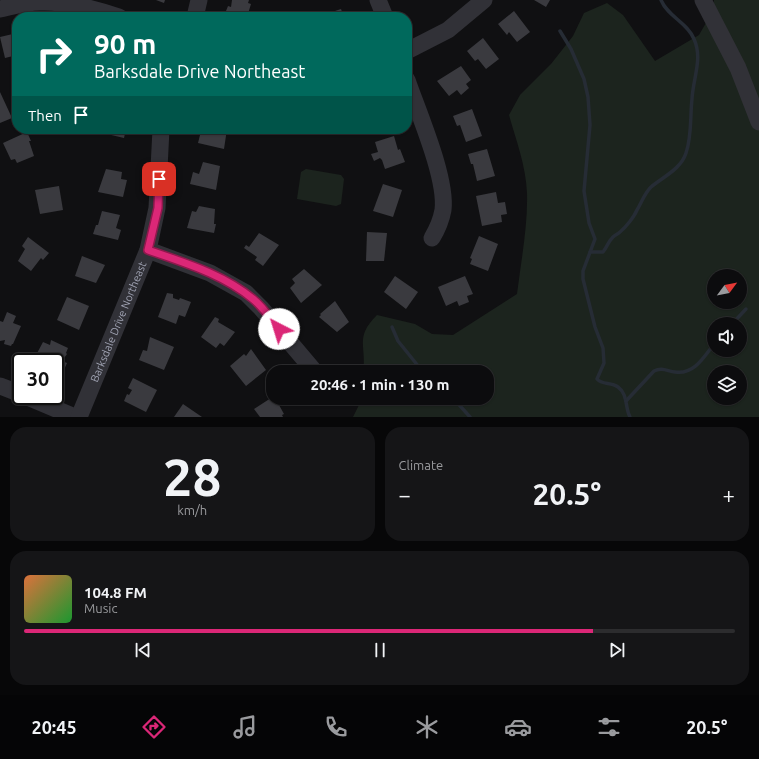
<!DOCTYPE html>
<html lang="en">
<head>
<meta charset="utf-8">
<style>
	:root { --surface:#0c0c0e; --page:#151517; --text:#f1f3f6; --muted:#9a9b9e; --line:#2c2c2e; --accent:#db2777 }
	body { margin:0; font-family:Ubuntu,sans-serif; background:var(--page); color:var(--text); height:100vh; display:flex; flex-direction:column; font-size:15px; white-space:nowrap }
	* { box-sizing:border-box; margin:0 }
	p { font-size:13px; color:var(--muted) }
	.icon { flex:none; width:22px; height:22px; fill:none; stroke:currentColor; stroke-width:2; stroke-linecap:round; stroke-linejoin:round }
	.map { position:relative; height:417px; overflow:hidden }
	.panel { display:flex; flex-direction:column; gap:10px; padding:10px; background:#070708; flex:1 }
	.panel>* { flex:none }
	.top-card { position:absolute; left:12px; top:12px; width:400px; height:122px; border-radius:16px; box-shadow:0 1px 3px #0004,0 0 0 1px var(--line); background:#00695c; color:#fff; overflow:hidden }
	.needle { width:26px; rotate:58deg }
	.controls { position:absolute; left:707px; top:269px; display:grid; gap:8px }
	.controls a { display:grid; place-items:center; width:40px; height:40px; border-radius:50%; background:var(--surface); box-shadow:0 1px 3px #0004,0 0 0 1px var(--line); font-size:20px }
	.speed { position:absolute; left:12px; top:353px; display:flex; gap:8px; font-size:20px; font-weight:700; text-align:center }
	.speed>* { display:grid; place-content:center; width:52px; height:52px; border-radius:50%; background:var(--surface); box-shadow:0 1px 3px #0004,0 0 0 1px var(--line); line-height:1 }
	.speed .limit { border:2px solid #111; border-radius:6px; background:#fff; color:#111 }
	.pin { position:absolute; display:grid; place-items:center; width:34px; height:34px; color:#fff; margin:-17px; border-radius:8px; box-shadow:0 2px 6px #0006 }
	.me { position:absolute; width:44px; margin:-22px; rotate:320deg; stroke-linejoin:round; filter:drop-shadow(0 0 3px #0008) }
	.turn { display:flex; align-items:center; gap:14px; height:84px; padding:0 16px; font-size:18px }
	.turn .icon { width:52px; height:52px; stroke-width:2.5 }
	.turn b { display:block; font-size:28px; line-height:34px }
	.then { display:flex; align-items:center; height:38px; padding:0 16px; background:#0003; gap:8px; font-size:15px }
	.big { font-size:30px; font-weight:700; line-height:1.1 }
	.panel .card { flex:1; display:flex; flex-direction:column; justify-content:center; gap:6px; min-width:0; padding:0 14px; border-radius:16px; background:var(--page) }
	.panel .dial { align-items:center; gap:0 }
	.dial b { font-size:52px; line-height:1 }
	.song { display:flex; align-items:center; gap:12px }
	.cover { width:48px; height:48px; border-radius:6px; background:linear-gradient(135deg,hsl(20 70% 55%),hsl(130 70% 35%)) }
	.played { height:4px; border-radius:2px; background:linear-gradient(90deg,var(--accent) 80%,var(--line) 80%) }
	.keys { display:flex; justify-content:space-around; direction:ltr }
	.heat { display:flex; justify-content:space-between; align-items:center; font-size:22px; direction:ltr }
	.panel .tiles { flex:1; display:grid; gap:10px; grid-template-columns:1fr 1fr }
	.card:last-child { grid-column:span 2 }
	.trip { position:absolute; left:266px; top:365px; width:228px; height:40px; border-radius:16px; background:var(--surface); box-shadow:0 1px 3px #0004,0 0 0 1px var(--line); font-weight:700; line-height:40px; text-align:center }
	.tab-bar { display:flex; height:64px; justify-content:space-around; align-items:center; background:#050506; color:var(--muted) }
	.tab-bar .icon { width:28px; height:28px }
	.tab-bar .current { color:var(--accent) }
	.tab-bar b { font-size:18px; color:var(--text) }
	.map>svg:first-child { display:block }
	.green { fill:#1c241e; fill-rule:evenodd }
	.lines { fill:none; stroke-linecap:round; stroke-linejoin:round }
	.stream { stroke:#262c35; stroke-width:3.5 }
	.building { fill:#3a3a3f }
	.minor { stroke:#313137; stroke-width:17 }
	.route-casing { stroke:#8e194d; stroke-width:10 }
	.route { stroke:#db2777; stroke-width:7 }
	.labels { text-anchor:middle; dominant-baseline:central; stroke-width:4; stroke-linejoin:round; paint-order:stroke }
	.street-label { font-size:11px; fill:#a0a3b3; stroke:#0b0b0c }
</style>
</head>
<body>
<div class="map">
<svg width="759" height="417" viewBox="0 0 759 417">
	<rect width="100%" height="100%" fill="#101012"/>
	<g class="green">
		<path d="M714,0H759V417H353L359,405L360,398H487V372H363C367,346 354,338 377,315L415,324L432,334L453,335L517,294C521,261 528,226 527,193C526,166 516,140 509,115L520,95L551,64L573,36L584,13L607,3L623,15L655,61L699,35L714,9ZM714,276H740V302H714ZM714,324H740V350H714ZM714,372H740V398H714Z"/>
		<path d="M306,169L341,175L344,179L341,204L336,206L297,199L301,172Z"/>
	</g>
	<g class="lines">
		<g class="stream">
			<path d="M560,31L571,49L584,79L588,97L590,125L584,191L589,223L595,239L583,271V279L595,327L603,348L604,363L597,379C602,385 611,382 618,387C628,394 625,408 630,417"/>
			<path d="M590,252H603C607,247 608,242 613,237C615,235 618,234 620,232C626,227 634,217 637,210C642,202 644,194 651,187C663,177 681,169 686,153C692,136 690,116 692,99C693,78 703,59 694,39C687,22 668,17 661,0"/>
			<path d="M732,324L746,309"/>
			<path d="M392,327L398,341L423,372"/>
			<path d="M453,398L470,417"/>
			<path d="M626,401L654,371C662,367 667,371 675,372C694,375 704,357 714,344"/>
		</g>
	</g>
	<g class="building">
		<path d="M156,0H165L164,3Z"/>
		<path d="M232,0H249L248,3L251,4L247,17H227L229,11H226L228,6L231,7Z"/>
		<path d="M534,0H550L546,7Z"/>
		<path d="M341,9L343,15L353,12L355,17H337L335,11Z"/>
		<path d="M514,11L530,32L517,42L509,32L507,35L498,24Z"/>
		<path d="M17,33V55L5,58L0,37Z"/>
		<path d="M483,38L499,59L486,69L478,59L475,61L467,51Z"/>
		<path d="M461,66L471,80L466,84L469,88L461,95L457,90L449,96L437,81Z"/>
		<path d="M0,92L12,118L0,123Z"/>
		<path d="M472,109L482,136L466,142L460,125L457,126L453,116Z"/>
		<path d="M63,129H75L71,133L67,129L65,131Z"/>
		<path d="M108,129H126L124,138L107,134Z"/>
		<path d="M208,129H227L224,149L198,143L201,131L207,133Z"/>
		<path d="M27,132L31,141H29L34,156L17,163L15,159L11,160L3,143Z"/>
		<path d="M394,136L398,150L400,149L405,162L385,169L382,160L380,158L374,161L371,154L378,152L375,142Z"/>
		<path d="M487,149L495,176L477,181L473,164H471L468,154Z"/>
		<path d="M203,162L220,166L216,190L190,184L193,172L199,174Z"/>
		<path d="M106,169L122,172L121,179L127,180L123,197L98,192Z"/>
		<path d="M383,184L402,190L393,217L373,211Z"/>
		<path d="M59,186L63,210L40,214L35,190Z"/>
		<path d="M496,192L498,203L505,202L507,214L501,215L502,222L482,226L476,196Z"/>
		<path d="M199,206L215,209L214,224H216L214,233L187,228L192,211L196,212Z"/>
		<path d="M102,211L120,215L116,228L121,230L118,240L93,234L96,225H98Z"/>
		<path d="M367,232L387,233L384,261H366Z"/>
		<path d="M259,233L279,245L263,266L255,260L257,257L244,248L246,245L249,247Z"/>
		<path d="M479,236L498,244L488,271L470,264L472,259L470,258Z"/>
		<path d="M28,237L49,253L43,260L41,258L31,271L18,261L25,249L22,246Z"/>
		<path d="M82,256L105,265L96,283L75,276Z"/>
		<path d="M304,269L322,285L301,303L290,288L295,283L292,279Z"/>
		<path d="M395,276L418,292L406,309L384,292Z"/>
		<path d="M465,276L473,294L467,296L469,302L459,306L457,301L446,306L438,287Z"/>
		<path d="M167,293L173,294V298L179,300L180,298L191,302L185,317L179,315L176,324L158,317Z"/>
		<path d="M67,297L89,306L79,330L57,320Z"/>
		<path d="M335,301L349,322L337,332L319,317L321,315L320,314Z"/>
		<path d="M7,312L16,316L13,323L21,326L13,344H12L11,346L4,344L5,340L0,341V321L3,322Z"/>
		<path d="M215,317L219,319L218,322L235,332L224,346L220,343L216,348L201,337Z"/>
		<path d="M150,337L174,347L164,370L139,360L143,350L147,351Z"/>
		<path d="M51,340L68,348L66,353L67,354L62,361L67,363L63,372L55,369V362H40L34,359L43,342L50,345Z"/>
		<path d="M251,349L266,370L246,386L230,366L244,354L246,356Z"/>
		<path d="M133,378L157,390L146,412L124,401L127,394L129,395L132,390L128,388Z"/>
		<path d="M271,398L272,400L275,398L279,405L284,414L282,415L283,417H260L254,409Z"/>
		<path d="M183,404L202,417H174Z"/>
	</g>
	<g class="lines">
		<g class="minor">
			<path d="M378,0L385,17"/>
			<path d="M703,0L738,68L759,122"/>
			<path d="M0,9C13,6 27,2 40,2C66,1 95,9 119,17"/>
			<path d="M195,17L199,0"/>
			<path d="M407,51L448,30L484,0"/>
			<path d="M407,80C418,112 447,178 443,210C441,221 438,228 432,238"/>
			<path d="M148,250L210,273L246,293L261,308L315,372"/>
			<path d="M0,386L21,394"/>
			<path d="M25,396L75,417"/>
			<path id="s1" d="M79,417L148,250L157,208L161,129"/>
		</g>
	</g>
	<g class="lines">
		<defs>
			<path id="route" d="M159,179L158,208L148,250C185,263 223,274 253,299C263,307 271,319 279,329"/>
		</defs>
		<use href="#route" class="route-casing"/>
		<use href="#route" class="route"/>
	</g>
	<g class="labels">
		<g class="street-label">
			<text stroke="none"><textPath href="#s1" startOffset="103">Barksdale Drive Northeast</textPath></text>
		</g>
	</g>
</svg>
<div class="controls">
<a><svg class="needle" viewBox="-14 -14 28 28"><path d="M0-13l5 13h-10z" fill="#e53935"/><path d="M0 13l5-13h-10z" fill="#9a9b9e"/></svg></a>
<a><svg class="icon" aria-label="sound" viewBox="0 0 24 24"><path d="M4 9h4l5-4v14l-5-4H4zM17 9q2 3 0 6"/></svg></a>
<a><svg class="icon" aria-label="layers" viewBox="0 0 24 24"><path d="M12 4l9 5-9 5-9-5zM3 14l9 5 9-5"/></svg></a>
</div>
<div class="speed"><div class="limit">30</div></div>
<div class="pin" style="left:159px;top:179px;background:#d93025"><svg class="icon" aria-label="arrive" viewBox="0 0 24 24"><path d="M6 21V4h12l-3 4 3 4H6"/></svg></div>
<svg class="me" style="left:279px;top:329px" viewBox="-20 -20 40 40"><circle r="19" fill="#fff"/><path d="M0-13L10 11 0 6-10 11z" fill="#db2777"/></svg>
<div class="trip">20:46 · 1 min · 130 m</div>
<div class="top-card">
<div class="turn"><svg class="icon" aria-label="right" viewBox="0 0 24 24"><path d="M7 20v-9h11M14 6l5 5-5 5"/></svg><div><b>90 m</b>Barksdale Drive Northeast</div></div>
<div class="then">Then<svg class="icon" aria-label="arrive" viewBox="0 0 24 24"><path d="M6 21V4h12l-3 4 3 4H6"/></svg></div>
</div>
</div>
<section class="panel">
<div class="tiles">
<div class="card dial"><b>28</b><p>km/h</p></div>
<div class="card"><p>Climate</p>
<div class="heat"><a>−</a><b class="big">20.5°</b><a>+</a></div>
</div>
<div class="card">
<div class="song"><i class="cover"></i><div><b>104.8 FM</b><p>Music</p></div></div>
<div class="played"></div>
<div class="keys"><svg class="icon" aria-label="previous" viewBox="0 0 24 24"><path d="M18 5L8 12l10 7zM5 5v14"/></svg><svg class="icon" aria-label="pause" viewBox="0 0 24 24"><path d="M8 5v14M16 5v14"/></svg><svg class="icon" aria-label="next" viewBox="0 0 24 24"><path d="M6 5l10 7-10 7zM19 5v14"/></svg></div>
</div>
</div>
</section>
<nav class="tab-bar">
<b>20:45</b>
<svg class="icon current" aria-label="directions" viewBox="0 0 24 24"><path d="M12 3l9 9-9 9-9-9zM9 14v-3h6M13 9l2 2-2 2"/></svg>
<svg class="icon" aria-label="music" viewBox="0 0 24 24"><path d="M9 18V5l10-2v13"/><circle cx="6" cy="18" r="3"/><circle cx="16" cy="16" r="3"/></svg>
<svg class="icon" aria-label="phone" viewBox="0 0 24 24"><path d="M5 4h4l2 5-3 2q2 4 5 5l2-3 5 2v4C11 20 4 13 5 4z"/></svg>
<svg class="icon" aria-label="climate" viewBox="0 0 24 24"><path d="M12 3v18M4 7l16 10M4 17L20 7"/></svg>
<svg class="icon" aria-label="car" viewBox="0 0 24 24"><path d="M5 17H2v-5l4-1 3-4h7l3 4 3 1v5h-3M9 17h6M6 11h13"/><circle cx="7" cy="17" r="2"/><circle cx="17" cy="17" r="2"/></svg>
<svg class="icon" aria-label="filters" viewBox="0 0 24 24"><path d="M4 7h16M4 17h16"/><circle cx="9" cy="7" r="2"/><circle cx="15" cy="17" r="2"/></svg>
<b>20.5°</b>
</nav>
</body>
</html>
